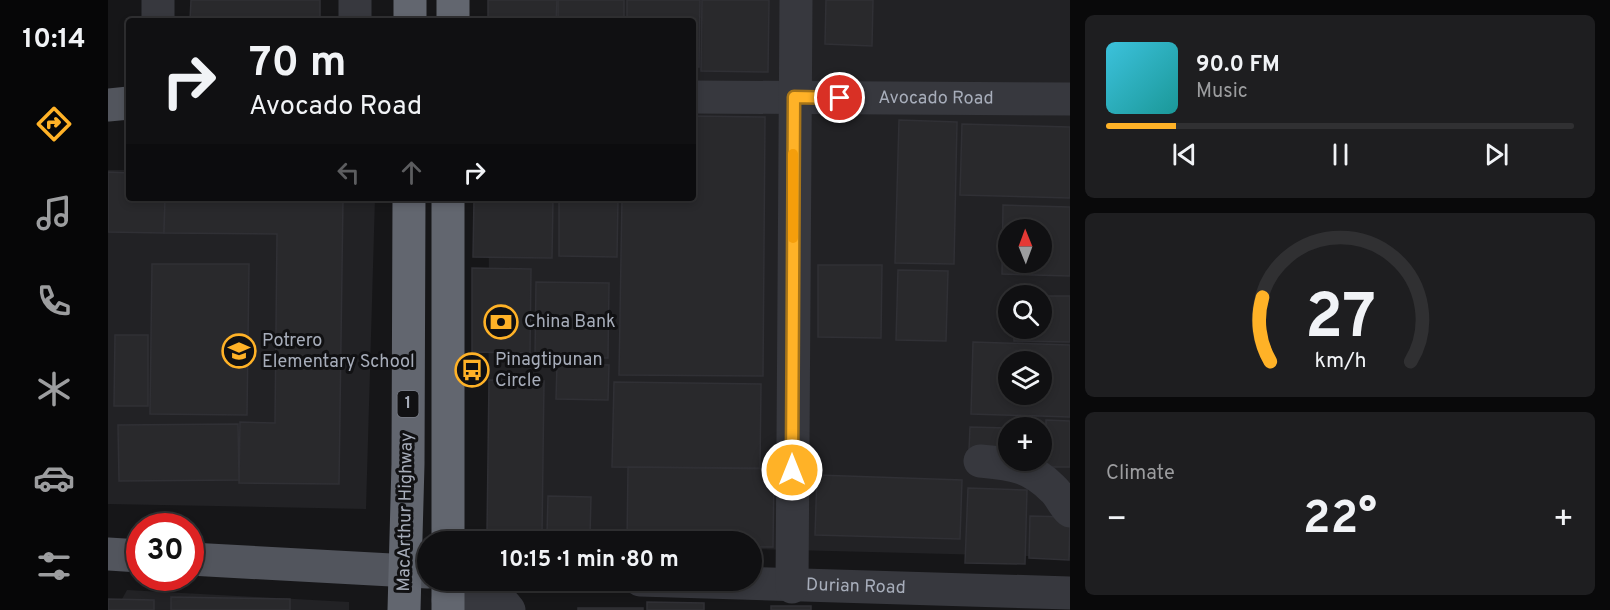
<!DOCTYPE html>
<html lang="en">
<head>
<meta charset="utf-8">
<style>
	:root { --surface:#101012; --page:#1e1e20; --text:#f1f3f6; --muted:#9c9d9f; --line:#303032; --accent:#ffb227 }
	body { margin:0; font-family:Overpass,sans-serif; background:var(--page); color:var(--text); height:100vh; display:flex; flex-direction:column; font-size:22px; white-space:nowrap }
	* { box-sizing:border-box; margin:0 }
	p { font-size:20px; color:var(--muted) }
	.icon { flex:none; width:33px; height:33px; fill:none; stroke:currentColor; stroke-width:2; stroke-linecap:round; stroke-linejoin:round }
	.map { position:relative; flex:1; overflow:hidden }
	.details { display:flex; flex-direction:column; gap:15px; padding:15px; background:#09090a; width:540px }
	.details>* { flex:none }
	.guide { position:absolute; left:18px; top:18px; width:570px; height:183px; border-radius:6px; box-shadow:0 3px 9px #0003,0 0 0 2px var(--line); background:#101012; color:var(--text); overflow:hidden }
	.needle { width:39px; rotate:359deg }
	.fabs { position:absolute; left:890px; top:219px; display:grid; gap:12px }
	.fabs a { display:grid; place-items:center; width:54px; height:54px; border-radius:50%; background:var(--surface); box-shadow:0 3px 9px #0003,0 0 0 2px var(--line); font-size:30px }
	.speed { position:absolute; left:18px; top:513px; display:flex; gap:12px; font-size:30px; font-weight:700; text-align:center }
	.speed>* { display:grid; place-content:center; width:78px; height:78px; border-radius:50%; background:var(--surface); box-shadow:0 3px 9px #0003,0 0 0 2px var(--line); line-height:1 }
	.speed .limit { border:9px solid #d22; background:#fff; color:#111 }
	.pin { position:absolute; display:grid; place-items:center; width:51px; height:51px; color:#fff; margin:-26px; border:3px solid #fff; border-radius:50%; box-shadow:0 2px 6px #0007 }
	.me { position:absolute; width:66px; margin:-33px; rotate:0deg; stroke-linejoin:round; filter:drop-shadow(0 0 4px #0008) }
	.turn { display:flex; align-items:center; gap:21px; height:126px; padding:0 24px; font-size:27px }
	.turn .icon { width:78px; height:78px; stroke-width:2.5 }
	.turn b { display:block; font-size:42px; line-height:51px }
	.lanes { display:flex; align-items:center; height:57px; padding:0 24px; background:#0003; justify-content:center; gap:30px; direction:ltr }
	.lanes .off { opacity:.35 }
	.big { font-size:45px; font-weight:700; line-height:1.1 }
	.details .card { flex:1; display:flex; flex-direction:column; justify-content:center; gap:9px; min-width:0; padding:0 21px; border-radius:9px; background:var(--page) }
	.details .dial { align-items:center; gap:0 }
	.dial svg { height:156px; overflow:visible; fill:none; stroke:var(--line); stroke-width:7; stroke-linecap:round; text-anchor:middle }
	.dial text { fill:var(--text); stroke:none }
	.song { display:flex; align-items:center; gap:18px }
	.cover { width:72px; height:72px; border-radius:9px; background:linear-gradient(135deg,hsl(190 70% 55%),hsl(180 70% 35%)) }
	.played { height:6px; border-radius:3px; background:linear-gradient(90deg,var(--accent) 15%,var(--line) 15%) }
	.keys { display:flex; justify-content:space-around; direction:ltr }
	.heat { display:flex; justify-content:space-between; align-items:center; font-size:33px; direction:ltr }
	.trip { position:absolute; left:309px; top:531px; width:345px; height:60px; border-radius:30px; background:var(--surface); box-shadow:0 3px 9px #0003,0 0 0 2px var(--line); font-weight:700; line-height:60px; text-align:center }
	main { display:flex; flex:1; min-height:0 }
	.tabs { display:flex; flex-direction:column; width:108px; justify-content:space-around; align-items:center; background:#060607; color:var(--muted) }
	.tabs .icon { width:42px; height:42px }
	.tabs .selected { color:var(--accent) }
	.tabs b { font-size:27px; color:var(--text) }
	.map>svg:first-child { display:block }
	.built { fill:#222225; fill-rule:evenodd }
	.building { fill:#29292c; stroke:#303035; stroke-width:1.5; fill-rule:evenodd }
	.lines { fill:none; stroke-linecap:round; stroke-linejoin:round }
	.minor { stroke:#37383e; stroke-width:33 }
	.major { stroke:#52555d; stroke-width:33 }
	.highway { stroke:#62666f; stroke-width:33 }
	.route-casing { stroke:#a67419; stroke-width:15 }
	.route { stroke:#ffb227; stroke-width:10 }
	.slow { stroke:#f59e0b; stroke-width:10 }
	.labels { text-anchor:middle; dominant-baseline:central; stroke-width:6; stroke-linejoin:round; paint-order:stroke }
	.shield { fill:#111113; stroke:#7a7e88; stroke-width:1.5 }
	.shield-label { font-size:16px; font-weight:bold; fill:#a7adba }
	.street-label { font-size:18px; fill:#a7adba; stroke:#111113 }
	.poi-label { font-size:18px; fill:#a7adba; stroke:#111113; text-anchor:start }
</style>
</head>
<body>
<main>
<nav class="tabs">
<b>10:14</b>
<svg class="icon selected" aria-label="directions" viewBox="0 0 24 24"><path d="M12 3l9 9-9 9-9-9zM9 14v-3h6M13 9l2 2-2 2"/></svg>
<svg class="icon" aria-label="music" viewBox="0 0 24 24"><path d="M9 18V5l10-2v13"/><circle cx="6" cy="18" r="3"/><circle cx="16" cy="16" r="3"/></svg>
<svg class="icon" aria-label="phone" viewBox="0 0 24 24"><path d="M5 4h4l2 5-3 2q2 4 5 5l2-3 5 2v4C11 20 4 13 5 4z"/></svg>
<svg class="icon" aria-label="climate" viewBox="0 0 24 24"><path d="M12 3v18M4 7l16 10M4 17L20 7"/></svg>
<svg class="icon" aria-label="car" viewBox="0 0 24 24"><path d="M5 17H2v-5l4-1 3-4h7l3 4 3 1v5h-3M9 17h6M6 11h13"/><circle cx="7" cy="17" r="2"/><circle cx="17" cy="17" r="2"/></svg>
<svg class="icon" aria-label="filters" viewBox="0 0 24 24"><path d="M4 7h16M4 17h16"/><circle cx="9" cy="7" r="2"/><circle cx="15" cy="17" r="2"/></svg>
</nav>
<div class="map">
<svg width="962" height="610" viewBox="0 0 962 610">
	<rect width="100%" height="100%" fill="#161618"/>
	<g class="built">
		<path d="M381,0H962V557L644,549V542H380L381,198H585V21H381ZM900,230H933V262H900ZM900,296H933V328H900ZM900,362H933V394H900ZM900,428H933V460H900Z"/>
		<path d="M0,170H21V198H267L258,509L0,504Z"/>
		<path d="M19,590L241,602V610H8Z"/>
	</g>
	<g class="building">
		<path d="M83,0H212V21H82Z"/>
		<path d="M380,0H449L448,21H380Z"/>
		<rect x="450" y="0" width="66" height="21"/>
		<path d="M519,0H592L591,67H585V21H519Z"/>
		<path d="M594,0H661L660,72L593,71Z"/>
		<path d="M718,0H765L764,46L717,44Z"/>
		<path d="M585,116L657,117L655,376L511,375L514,198H585Z"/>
		<path d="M791,120L849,122L846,264L787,263Z"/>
		<path d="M854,124L962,127V198L852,195Z"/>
		<path d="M0,172L21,173V198H57L56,233L0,232Z"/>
		<path d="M57,198H235L231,484L131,483L132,422L167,423L169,234L56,233Z"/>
		<path d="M366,198H445L444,258L365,257Z"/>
		<path d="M451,198H510L509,257L451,256Z"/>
		<path d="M895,205L962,207V276L894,274ZM900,230H933V262H900Z"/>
		<path d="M44,264H141L139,415L42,414Z"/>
		<path d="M710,265H774L773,338L710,337Z"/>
		<path d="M364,268L423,269L422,353L364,352Z"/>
		<path d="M790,270L840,271L838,341L788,340Z"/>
		<path d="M428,282L501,283L500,358L427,357Z"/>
		<path d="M933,296H962V342L906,341V328H933Z"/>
		<path d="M7,335H40V406H6Z"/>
		<path d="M865,342L962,345V417L863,414ZM900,362H933V394H900Z"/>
		<path d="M449,364L501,365L500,400L448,399Z"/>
		<path d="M381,380L436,381L434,535L379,534Z"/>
		<path d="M506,382L653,384L652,468L504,467Z"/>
		<path d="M938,420L962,421V467H938Z"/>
		<path d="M130,424L131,480L11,481L10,425Z"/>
		<path d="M862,427L900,428V452L861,451Z"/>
		<path d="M520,467L666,469L665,547H644V542H519Z"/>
		<path d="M709,475L854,480L852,539L707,535Z"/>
		<path d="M860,488L919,490L917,564L857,563Z"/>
		<path d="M440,496L483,497L482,535L439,534Z"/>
		<path d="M922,516L962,517L961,560L921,558Z"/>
		<path d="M63,597L182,599V610H63Z"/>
		<path d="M0,599L46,600V610H0Z"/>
		<path d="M539,602L596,603V610H539Z"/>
		<rect x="663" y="606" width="40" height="4"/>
		<rect x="470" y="608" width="65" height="2"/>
	</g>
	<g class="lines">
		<g class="minor">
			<path d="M50,0V21"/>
			<path d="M247,0V21"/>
			<path id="s1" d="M585,97L962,99"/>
			<path d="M872,461C903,464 921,465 945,489C952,495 955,505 962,511"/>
			<path id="s2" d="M532,580L962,593"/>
			<path d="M684,587L688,0"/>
			<path d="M340,600L397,605L401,610"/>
		</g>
		<g class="major">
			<path d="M0,105L21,103"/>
			<path d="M0,554L32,556"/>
			<path d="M82,559L320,572"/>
		</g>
		<g class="highway">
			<path d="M302,21V0"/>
			<path d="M345,21V0"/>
			<path d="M340,198V542"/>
			<path d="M296,610L300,464L301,198"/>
			<path d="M340,610V580"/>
		</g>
	</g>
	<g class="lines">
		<defs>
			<path id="route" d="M684,470L686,97L732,98"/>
		</defs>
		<use href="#route" class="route-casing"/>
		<use href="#route" class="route"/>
		<path class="slow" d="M685,238V154"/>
	</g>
	<defs>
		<symbol id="bank-ring" viewBox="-11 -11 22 22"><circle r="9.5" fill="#111113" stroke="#ffb227" stroke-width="1.5"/><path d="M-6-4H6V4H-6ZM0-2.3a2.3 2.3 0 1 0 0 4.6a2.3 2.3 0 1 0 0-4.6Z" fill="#ffb227"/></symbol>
		<symbol id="school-ring" viewBox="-11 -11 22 22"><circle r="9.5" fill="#111113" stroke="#ffb227" stroke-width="1.5"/><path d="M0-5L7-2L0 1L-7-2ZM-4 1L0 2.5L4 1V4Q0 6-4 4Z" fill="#ffb227"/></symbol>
		<symbol id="bus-ring" viewBox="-11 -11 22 22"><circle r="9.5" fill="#111113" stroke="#ffb227" stroke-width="1.5"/><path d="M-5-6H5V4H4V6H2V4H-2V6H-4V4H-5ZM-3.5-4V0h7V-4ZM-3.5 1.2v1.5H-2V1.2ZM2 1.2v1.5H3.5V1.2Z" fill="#ffb227"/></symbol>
	</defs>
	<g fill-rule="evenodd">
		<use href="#bank-ring" x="374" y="303" width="38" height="38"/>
		<use href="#school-ring" x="112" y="332" width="38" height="38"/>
		<use href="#bus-ring" x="345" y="351" width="38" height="38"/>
	</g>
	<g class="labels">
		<rect class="shield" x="289.5" y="391" width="21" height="26" rx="4.5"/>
		<g class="shield-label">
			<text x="300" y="404">1</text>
		</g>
		<g class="street-label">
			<text stroke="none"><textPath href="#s1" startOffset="243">Avocado Road</textPath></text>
			<text transform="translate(298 512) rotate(-89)">MacArthur Highway</text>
			<text stroke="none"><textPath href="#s2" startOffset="216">Durian Road</textPath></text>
		</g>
		<g class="poi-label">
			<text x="416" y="322">China Bank</text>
			<text x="154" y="341">Potrero<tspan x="154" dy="21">Elementary School</tspan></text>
			<text x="387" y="360">Pinagtipunan<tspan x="387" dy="21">Circle</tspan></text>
		</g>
	</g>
</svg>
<div class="fabs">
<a><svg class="needle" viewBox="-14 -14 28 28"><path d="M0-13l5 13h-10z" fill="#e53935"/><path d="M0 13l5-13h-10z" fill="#9c9d9f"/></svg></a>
<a><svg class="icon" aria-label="search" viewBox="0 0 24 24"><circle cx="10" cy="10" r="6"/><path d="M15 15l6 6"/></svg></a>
<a><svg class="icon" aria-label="layers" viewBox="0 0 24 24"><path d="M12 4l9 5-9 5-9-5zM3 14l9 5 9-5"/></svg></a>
<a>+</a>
</div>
<div class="speed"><div class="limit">30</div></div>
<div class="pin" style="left:732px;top:98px;background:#d93025"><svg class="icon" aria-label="arrive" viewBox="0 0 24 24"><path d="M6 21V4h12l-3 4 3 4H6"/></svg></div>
<svg class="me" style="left:684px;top:470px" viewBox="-20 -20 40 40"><circle r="17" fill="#ffb227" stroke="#fff" stroke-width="3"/><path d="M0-11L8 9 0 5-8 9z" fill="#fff"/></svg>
<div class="trip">10:15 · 1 min · 80 m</div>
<div class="guide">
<div class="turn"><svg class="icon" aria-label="right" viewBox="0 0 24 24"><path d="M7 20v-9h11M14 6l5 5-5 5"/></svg><div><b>70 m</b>Avocado Road</div></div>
<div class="lanes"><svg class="icon off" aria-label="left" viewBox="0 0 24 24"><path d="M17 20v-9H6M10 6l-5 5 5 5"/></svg><svg class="icon off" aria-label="ahead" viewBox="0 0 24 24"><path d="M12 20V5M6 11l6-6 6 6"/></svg><svg class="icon" aria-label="right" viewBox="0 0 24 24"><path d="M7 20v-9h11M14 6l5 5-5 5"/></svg></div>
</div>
</div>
<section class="details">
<div class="card">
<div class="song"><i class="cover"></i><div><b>90.0 FM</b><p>Music</p></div></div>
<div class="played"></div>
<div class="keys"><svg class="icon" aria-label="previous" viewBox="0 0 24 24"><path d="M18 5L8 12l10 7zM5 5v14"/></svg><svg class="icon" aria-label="pause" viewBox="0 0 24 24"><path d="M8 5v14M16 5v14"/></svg><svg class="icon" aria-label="next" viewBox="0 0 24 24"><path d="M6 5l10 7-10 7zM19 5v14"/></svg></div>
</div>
<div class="card dial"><svg viewBox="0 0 100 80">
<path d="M14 69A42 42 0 1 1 86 69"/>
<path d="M14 69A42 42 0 0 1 10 36" stroke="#ffb227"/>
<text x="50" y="56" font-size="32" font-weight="700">27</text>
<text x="50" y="72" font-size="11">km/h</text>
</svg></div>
<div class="card"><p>Climate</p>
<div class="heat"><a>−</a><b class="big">22°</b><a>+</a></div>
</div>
</section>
</main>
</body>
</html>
